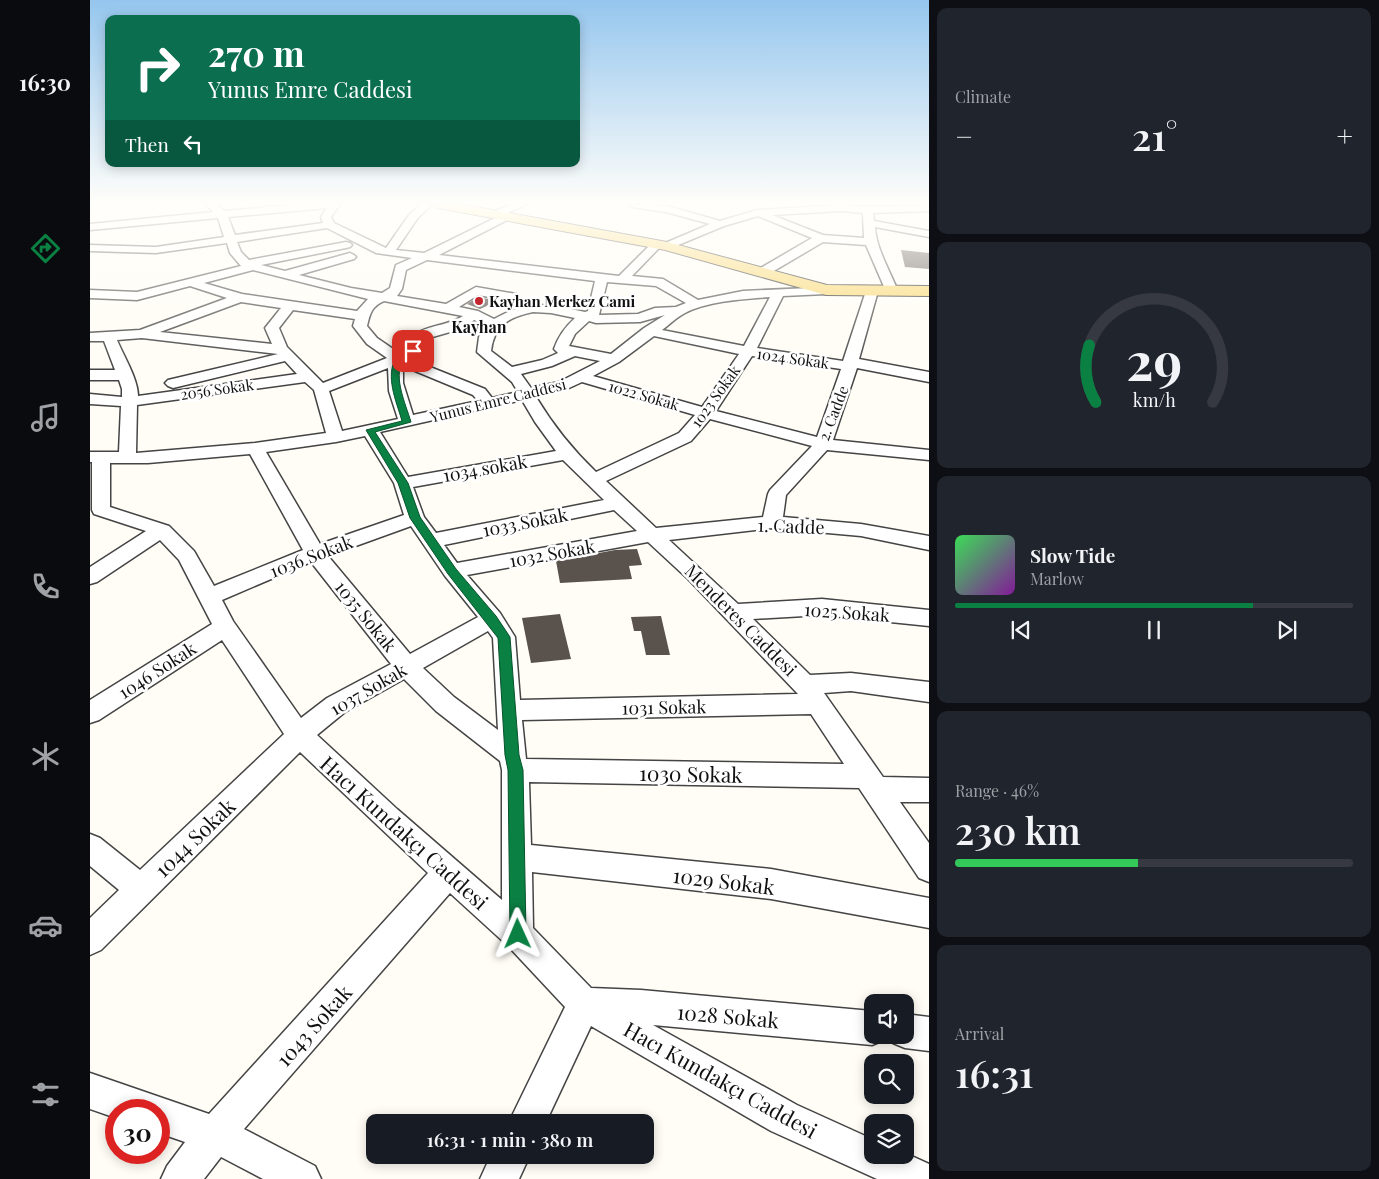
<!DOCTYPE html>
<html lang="en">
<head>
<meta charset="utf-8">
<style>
	:root { --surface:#171b24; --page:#20242c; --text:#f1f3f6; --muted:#9ea1a6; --line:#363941; --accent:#0b8043 }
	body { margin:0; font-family:"Playfair Display",serif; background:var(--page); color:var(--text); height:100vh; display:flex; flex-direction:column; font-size:19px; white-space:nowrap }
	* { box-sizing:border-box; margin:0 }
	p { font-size:16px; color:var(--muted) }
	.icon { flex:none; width:28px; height:28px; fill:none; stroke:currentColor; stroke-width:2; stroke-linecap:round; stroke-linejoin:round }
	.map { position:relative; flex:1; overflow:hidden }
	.details { display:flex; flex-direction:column; gap:8px; padding:8px; background:#0d0f14; width:450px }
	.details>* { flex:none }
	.hud { position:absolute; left:15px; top:15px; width:475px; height:152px; border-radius:10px; box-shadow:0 2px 12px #0003; background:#0b6e4f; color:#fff; overflow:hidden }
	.controls { position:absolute; left:774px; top:994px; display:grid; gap:10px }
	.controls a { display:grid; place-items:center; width:50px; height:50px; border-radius:10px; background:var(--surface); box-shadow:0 2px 12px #0003; font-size:25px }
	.speed { position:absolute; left:15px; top:1099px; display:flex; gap:10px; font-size:25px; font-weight:700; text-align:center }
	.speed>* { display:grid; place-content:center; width:65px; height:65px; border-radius:50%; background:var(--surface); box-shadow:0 2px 12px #0003; line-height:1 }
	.speed .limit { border:8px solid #d22; background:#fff; color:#111 }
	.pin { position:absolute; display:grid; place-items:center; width:42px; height:42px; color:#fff; margin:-21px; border-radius:10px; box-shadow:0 2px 8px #0006 }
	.me { position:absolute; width:55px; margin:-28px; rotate:359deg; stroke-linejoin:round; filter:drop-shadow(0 0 4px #0008) }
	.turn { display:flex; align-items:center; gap:18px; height:105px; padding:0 20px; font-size:22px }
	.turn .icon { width:65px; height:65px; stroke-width:2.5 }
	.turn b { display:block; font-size:35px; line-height:42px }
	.then { display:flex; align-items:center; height:48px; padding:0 20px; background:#0003; gap:10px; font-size:19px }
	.big { font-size:38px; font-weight:600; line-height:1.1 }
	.details .widget { flex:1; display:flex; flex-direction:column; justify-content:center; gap:8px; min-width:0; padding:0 18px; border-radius:10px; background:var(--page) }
	.details .dial { align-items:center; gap:0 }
	.dial svg { height:130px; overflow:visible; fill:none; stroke:var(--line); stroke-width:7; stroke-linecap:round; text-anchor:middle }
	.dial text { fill:var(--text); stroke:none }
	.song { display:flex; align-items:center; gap:15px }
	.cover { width:60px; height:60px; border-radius:8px; background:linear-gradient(135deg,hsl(130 70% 55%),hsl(290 70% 35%)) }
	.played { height:5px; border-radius:2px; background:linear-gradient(90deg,var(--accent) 75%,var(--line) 75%) }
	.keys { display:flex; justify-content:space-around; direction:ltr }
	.heat { display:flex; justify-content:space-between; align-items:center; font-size:28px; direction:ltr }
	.charge { height:8px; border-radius:4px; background:linear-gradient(90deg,#34c759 46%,var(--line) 0) }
	.trip { position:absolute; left:276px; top:1114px; width:288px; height:50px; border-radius:10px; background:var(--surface); box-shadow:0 2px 12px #0003; font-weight:600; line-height:50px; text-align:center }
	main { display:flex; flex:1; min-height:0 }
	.tab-bar { display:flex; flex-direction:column; width:90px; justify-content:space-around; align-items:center; background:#090b0e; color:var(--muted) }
	.tab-bar .icon { width:35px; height:35px }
	.tab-bar .on { color:var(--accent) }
	.tab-bar b { font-size:22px; color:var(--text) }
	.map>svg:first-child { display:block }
	.building { fill:#5a524d }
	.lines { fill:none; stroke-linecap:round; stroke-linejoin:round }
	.minor-casing { stroke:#444; stroke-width:3 }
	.major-casing { stroke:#222; stroke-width:2 }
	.minor { fill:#fff; fill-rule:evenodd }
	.major { fill:#f9d66b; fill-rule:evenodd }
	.route { fill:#0b8043; stroke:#07532c }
	.poi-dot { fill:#c4262e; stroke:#fff; stroke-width:2 }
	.labels { text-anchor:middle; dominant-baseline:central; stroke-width:5; stroke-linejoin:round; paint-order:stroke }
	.far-poi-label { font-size:15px; font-weight:bold; fill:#111; stroke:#fff; text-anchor:start }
	.far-street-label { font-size:15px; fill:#111; stroke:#fff }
	.far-quarter-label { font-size:16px; font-weight:bold; fill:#111; stroke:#fff }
	.street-label { font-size:18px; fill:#111; stroke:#fff }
	.near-street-label { font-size:21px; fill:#111; stroke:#fff }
</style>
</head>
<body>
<main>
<nav class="tab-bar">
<b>16:30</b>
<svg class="icon on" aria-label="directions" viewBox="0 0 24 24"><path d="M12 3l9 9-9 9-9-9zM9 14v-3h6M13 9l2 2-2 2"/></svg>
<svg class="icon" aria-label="music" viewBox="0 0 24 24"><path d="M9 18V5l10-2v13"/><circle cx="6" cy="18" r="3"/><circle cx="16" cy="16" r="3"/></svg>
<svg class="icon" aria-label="phone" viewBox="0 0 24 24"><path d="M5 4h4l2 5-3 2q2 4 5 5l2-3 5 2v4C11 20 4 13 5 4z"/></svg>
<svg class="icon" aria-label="climate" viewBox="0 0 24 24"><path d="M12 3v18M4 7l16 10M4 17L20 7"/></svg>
<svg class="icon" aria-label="car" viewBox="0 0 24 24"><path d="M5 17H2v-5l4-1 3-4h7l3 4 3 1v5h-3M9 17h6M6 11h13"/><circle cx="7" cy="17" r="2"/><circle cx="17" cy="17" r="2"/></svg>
<svg class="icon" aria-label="filters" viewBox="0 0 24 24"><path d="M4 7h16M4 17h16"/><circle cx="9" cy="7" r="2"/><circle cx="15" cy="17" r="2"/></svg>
</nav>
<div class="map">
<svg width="839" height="1179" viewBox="0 0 839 1179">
	<rect width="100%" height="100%" fill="#fffdf5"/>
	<g class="building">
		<path d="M811,250L839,253V269L815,267Z"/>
		<path d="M388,297L408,301L390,309L377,304Z"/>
		<path d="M547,549L552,565L539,566L542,579L470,583L466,561L525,550Z"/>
		<path d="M470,614L481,659L441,663L432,618Z"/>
		<path d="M571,616L580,655H556L551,631H544L541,617Z"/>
	</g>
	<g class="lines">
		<defs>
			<g id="minor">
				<path d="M116,204H127L134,211L212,204H250L241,217L244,223L296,248L319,215L331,204H342L327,219L306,250L334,253L407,217L402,214L403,212L423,204H437L418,213L422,216L421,218L349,255L529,276L563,242L567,241L573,244L620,224L576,212L542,207L537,204L577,206L630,221L667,210L751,205L778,207L839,205V211L783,213L784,221L839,231V237L785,227C786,248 799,269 807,289L801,293L795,289L776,245L733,242L677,275H669L667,272L669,269L722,238L668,216L634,226L581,248L577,249L571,246L542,276L573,279L608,300L653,291L740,287L742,290L736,294L693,296L667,348L753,361L776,291L782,287L787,288L788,291L769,359L839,372V382L767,368L743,440L839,450V460L737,450L696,495L693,517L771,524L839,536V550L771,536L682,528L579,540L648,604L732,599L839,610V626L732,615L663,619L720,675L761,673L839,682V702L761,691L734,693L793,777L839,778V802H810L839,843V882L829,878L769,788L439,782L441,845L681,869L839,898V928L681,899L442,872L443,928L501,988L551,990L782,1011V1035H796L794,1040L782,1045L563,1025L707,1105L782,1139V1155H815V1153L839,1164V1179H787L681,1131L501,1026L456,1122H419L475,1007L417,945L360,893L154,1129L225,1166L231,1179H173L131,1157L114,1179H71L77,1166L95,1142L69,1133V1110H26V1118L0,1109V1073L119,1114L338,873L210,752L11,950L0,955V918L29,890L0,866V834L10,838L50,870L194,734L132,640L9,720L0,723V700L122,624L89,560L70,540L7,582L0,584V567L56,531L4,514L2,510V462H0V452H29L31,406L0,404V394L32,397V389L29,380H0V370H25L14,341H0V333L50,330L137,298L100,286L47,300L0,298V290L47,292L151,266L140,253L137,243L66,253L0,251V245L66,247L134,237L128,218L0,230V224L123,212ZM237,208L231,217L233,223L145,235L138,217ZM751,211L773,213L774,238L733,235L682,215ZM237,228L286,253L322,258L306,265L300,288L292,293L261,288L209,275L264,259L266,257L264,255L260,253L195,271L171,265L256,248L260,247L262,245L260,243L256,242L159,260L151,252L147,242ZM337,260L505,281L498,311L495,312C455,304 441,299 404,319L388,311L369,307L388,295L421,301L426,300L427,297L426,294L386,287L356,304L307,296L312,289L316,270ZM163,270L278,299L267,311L152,294L114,283ZM517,282L566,286L596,303L586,307L565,308L548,314L509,315ZM680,297L654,346L572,330C580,324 587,317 595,313C617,301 655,299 680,297ZM294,301L373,316C360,325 336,326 328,333C320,341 320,347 309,353L287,338L277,326C280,313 282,306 294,301ZM151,302L191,308L175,328L182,344L70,332ZM203,310L265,319L263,326L277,344L297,358L233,383L197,347L189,328ZM443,312L461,313L485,318C475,327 468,337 464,349L468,353L452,360L422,367L401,351C404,325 419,317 443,312ZM575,315L554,328L521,354L479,346L485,334L499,321L506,323L550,322ZM384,320L396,325L389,337L387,352L422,382L428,392L402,398L395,389L320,359L328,354L339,338L374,328ZM564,336L649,354L612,407L503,376L529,362ZM52,338L188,354L78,380L75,383L78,386L83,388L195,361L207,374L48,396C48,379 34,357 27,340ZM485,356L510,361L469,382L441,388L431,374L462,366ZM662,356L751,369L727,437L626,411ZM313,366L383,395L388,401L323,415L313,383ZM298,368L299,391L308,419L252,431L239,391ZM215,382L224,390L236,433L165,443L46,453L47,405ZM492,382L605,415L589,433L506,472C482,449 463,425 446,397L479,388ZM432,400L445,422L466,451L318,477L290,432ZM620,419L722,446L680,490L678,494L673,517L566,528L516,481L601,441ZM275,436L304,483L314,515L230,544L176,452L246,442ZM160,454L213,550L124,586L104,551L79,526L20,507V463H58ZM473,460L514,500L346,533L334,517L323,487ZM524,510L547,531L367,563L354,545ZM321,526L355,576L388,617L320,654L238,556ZM558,542L598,579L708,694L430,700L425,637L410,613L377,575ZM221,562L301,664L237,698L211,718L143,621L132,600ZM398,631L403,638L408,730L364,697L333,668ZM314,679L346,711L410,761L412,770V900L307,809L227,735L255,712ZM721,714L754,764L436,759L432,720Z"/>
				<path d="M815,1014L839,1017V1051L815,1048L803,1043L800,1035H815Z"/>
				<path d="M401,1155H440L429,1179H390Z"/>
			</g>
			<path id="major" d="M341,204H370L577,242L737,285L839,286V296L736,295L575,250L348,208Z"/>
		</defs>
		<use href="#minor" class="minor-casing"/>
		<use href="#major" class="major-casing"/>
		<use href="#minor" class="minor"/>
		<use href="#major" class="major"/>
	</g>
	<linearGradient id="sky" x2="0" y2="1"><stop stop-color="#95c6ee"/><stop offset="0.55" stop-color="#fffefa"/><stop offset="1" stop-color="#fffefa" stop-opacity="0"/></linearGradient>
	<rect width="839" height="369" fill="url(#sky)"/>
	<path class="route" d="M321,349L327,351L312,360C304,380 315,402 321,422L285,432L318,483L330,517L366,569L406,616L420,637L429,755L433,770L436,934L434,940L428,942L422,940L420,934L418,770L415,755L408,638L358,574L320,518L308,483L276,430L312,421C306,400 295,377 306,357Z"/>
	<circle class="poi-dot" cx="389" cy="301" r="5"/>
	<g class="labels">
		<g class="far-poi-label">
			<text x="399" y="301">Kayhan Merkez Cami</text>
		</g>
		<g class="far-street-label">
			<text transform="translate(703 358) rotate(8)">1024 Sokak</text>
			<text transform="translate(127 389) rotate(-8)">2056 Sokak</text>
			<text transform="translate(554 395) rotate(16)">1022 Sokak</text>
			<text transform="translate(625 396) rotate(-54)">1023 Sokak</text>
			<text transform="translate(408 400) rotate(-14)">Yunus Emre Caddesi</text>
			<text transform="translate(743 413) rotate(-69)">2. Cadde</text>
		</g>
		<g class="far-quarter-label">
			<text x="389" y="326">Kayhan</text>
		</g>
		<g class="street-label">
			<text transform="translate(395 468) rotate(-10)">1034 sokak</text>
			<text transform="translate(435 522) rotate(-11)">1033 Sokak</text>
			<text transform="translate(701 526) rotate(2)">1. Cadde</text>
			<text transform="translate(462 553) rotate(-10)">1032 Sokak</text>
			<text transform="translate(221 556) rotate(-21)">1036 Sokak</text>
			<text transform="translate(757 612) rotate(4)">1025 Sokak</text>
			<text transform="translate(276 616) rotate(51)">1035 Sokak</text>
			<text transform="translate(651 620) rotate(45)">Menderes Caddesi</text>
			<text transform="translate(67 670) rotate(-33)">1046 Sokak</text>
			<text transform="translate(278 689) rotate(-30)">1037 Sokak</text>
			<text transform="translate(574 707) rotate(-1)">1031 Sokak</text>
		</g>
		<g class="near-street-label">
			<text transform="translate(601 773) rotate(1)">1030 Sokak</text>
			<text transform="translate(315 832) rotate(42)">Hacı Kundakçı Caddesi</text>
			<text transform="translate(104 837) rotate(-44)">1044 Sokak</text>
			<text transform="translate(634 880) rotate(7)">1029 Sokak</text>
			<text transform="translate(638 1015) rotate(5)">1028 Sokak</text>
			<text transform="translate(223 1025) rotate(-48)">1043 Sokak</text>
			<text transform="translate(631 1079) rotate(29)">Hacı Kundakçı Caddesi</text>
		</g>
	</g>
</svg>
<div class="controls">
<a><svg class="icon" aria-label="sound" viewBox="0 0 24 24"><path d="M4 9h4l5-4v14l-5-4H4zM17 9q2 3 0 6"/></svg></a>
<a><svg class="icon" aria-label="search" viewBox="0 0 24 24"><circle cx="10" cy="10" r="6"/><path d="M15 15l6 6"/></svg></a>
<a><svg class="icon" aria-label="layers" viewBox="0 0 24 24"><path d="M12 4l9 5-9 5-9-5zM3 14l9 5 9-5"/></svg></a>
</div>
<div class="speed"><div class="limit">30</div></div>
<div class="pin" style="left:323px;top:351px;background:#d93025"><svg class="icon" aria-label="arrive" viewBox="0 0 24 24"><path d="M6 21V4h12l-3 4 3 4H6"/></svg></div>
<svg class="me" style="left:428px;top:934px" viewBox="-20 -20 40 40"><path d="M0-17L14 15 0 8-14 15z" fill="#0b8043" stroke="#fff" stroke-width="4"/></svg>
<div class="trip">16:31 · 1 min · 380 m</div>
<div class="hud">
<div class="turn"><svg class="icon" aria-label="right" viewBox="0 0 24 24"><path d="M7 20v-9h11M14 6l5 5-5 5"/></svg><div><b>270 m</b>Yunus Emre Caddesi</div></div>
<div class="then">Then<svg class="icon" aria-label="left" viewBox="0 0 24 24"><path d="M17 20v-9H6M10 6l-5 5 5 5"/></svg></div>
</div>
</div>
<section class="details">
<div class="widget"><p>Climate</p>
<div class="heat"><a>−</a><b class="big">21°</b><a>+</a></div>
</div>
<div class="widget dial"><svg viewBox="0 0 100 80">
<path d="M14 69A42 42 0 1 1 86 69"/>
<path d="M14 69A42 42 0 0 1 10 34" stroke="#0b8043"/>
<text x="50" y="56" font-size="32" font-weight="700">29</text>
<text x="50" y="72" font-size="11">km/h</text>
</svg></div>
<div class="widget">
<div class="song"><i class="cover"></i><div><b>Slow Tide</b><p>Marlow</p></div></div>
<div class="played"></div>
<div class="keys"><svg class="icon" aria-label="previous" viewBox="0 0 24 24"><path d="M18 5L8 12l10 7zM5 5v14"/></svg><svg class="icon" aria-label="pause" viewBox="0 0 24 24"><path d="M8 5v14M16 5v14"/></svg><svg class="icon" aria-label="next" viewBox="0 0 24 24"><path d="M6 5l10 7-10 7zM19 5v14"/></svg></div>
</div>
<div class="widget"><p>Range · 46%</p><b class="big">230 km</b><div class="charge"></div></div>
<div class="widget"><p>Arrival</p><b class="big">16:31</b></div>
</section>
</main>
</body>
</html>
